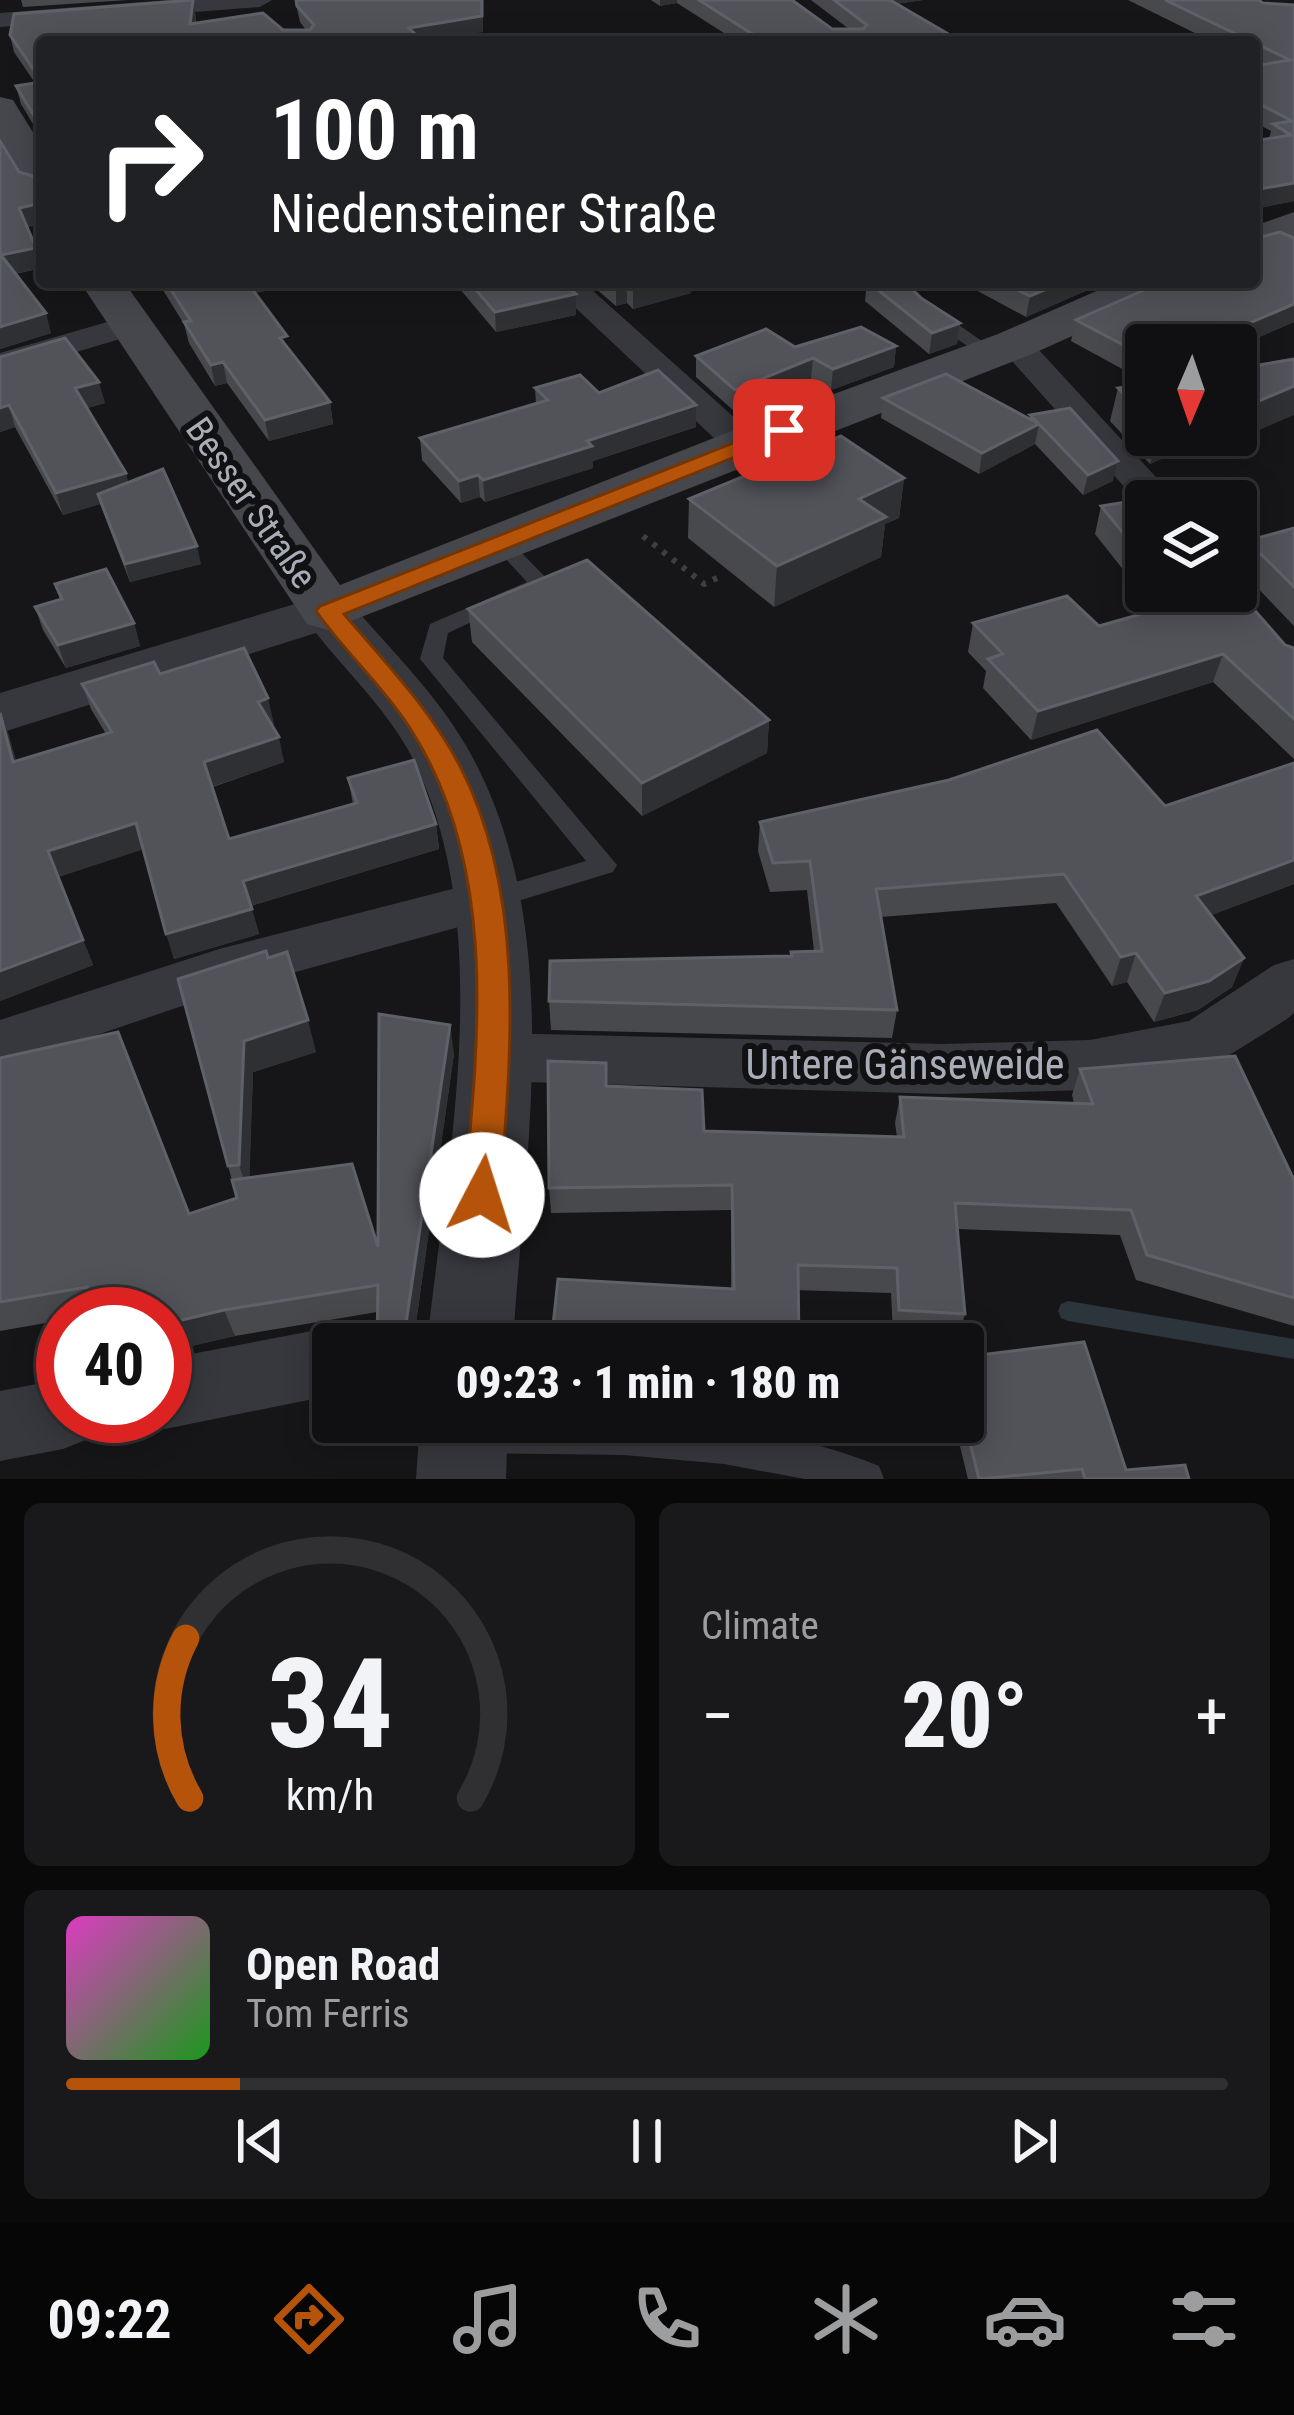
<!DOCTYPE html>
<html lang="en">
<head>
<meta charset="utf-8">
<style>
	:root { --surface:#101012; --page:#19191b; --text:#f1f3f6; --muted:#9c9d9f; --line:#303032; --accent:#b45309 }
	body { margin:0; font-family:"Roboto Condensed",sans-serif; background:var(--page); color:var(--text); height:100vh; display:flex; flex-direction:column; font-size:45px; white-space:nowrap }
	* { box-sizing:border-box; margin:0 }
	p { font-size:39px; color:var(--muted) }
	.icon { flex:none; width:66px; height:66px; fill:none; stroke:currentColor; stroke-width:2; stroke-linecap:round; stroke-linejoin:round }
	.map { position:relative; height:1479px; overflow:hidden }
	.details { display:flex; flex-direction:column; gap:24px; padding:24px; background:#09090a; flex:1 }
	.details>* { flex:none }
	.hud { position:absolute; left:36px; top:36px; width:1224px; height:252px; border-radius:12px; box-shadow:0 6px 30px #0003,0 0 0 3px var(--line); background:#202124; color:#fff; overflow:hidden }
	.needle { width:78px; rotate:182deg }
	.controls { position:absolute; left:1125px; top:324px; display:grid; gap:24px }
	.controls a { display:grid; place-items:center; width:132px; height:132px; border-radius:12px; background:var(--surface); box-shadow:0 6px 30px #0003,0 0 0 3px var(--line); font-size:60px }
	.speed { position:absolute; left:36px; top:1287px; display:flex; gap:24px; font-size:60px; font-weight:700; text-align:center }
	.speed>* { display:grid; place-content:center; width:156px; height:156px; border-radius:50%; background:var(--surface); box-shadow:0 6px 30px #0003,0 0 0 3px var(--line); line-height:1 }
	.speed .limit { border:18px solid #d22; background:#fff; color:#111 }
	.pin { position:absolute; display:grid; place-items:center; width:102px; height:102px; color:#fff; margin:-51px; border-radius:24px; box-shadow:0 6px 18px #0006 }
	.me { position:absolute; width:132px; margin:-66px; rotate:5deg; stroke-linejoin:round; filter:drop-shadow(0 0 9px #0008) }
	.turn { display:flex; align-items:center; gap:42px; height:252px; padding:0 36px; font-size:54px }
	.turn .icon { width:156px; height:156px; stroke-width:2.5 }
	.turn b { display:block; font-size:84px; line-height:102px }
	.big { font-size:90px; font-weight:800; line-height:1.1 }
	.details .card { flex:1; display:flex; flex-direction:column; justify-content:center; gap:18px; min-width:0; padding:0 42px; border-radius:18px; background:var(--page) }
	.details .dial { align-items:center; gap:0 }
	.dial svg { height:312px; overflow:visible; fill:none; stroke:var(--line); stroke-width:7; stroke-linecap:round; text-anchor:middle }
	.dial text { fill:var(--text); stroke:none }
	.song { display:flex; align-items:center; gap:36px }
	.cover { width:144px; height:144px; border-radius:18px; background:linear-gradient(135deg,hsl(310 70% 55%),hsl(120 70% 35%)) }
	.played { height:12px; border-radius:6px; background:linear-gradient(90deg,var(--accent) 15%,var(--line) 15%) }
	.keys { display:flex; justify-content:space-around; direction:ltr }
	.heat { display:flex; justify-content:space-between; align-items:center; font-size:66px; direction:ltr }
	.details .tiles { flex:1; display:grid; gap:24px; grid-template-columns:1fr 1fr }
	.card:last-child { grid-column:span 2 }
	.trip { position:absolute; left:312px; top:1323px; width:672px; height:120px; border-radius:12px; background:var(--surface); box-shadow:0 6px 30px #0003,0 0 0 3px var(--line); font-weight:800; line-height:120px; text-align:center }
	.menu { display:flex; height:192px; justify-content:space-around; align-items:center; background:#060607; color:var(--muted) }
	.menu .icon { width:84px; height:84px }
	.menu .current { color:var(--accent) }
	.menu b { font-size:54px; color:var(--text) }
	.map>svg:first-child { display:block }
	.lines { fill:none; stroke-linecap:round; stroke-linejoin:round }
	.stream { fill:#2c353c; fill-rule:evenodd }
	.path { stroke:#3d3f44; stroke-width:6; stroke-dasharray:4.5 8; stroke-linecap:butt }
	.service { fill:#37383d; fill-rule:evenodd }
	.minor { fill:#37383d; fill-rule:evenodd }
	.tertiary { fill:#37383d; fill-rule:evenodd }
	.secondary { fill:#45474d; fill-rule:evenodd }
	.wall { fill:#47494d }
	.shaded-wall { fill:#2f3033 }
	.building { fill:#525359; stroke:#5f6168; stroke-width:3 }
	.route { fill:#b45309; stroke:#753606; stroke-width:3 }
	.labels { text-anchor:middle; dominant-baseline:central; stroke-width:12; stroke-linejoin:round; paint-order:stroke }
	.street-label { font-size:36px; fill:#a8adb8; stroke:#111113 }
	.near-street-label { font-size:42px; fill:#a8adb8; stroke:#111113 }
</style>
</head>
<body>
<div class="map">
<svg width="1294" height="1479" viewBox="0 0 1294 1479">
	<rect width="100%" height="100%" fill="#161618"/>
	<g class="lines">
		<path class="stream" d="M1068,1301L1294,1339V1359L1068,1321L1061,1318L1058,1311L1061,1304Z"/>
		<path class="path" d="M643,536L704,584L719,577"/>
		<g class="service">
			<path d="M889,282H906L933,307L999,353L984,357L921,315Z"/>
			<path d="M500,536L507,538L552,584L448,633L443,658L617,865L613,872L488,910L479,907L475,900L479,893L586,861L420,659L430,624L527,582L490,542Z"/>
			<path d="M466,1422C605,1422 748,1412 879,1466L884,1479H805L724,1464L624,1455L478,1453L465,1448L460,1435Z"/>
		</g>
		<g class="minor">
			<path d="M168,0H272L260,7L0,27V13Z"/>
			<path d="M548,282H583L756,437L762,445L756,453H730Z"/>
			<path d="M128,316L140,319L145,326L140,333L0,375V353Z"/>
			<path d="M1015,334L1027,337L1178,501H1146L1144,509L1003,351L998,344L1003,337Z"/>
			<path d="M487,880L506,886L514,900L506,914L223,992L0,1068V1020L219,949Z"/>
			<path d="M1294,959V1013L1287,1019L1223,1059L1090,1090L943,1094L494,1081L473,1074L465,1057L473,1040L494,1033L943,1044L1090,1040L1189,1021L1274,965Z"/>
			<path d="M333,1327L357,1337L360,1344H333V1395L165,1429L140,1419L165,1416V1359Z"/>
			<path d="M63,1379V1416H97L88,1439L63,1449L0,1461V1391Z"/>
		</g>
		<g class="tertiary">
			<path d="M328,594L347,599C389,648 436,693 468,749C568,926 524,1152 513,1344H427C446,1162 501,917 407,748C383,706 346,671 316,633L0,733V693Z"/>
			<path d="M420,1422H508L506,1479H416Z"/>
		</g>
		<g class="secondary">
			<path d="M0,97L13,100L42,147V192L28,189L0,141Z"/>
			<path d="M1294,212V240L1254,254V226Z"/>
			<path d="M80,282H124L340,585L724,434L998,334L1117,282H1177L1171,292L1032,354L328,630L307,624Z"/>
		</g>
	</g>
	<g class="wall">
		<path d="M21,0H128L23,7Z"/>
		<path d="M295,0H482L483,32L42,42V224L27,227L42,268L15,274L51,333L0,349L19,172L36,177L41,173L42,139L21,104L16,86L35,83L14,52L10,35L196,17V23L306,30L300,22Z"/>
		<path d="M651,0H792L832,29H849L811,0H923L896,4L962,42H738L677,3L660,6Z"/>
		<path d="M1128,0H1258L1263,3L1294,5V201L1254,209V141L1269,138L1271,131L1254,122V66L1260,65L1254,63V42H1213Z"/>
		<path d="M1257,238L1294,322L1236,347V345H1146V382L1071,341L1076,320Z"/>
		<path d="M158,282H277L278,288L255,293L290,351L330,402L333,424L269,441L227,383L215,386L189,343L184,324Z"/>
		<path d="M454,282H562L576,294V315L496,332Z"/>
		<path d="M588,282H692L691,293L633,309L627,303L616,306Z"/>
		<path d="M867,282L921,298L960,323L957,344L929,354L865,301Z"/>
		<path d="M961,282H1106L1026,317Z"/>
		<path d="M896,346L894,367L831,390L811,379L734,411L696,377V356L795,347Z"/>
		<path d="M0,357L105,403L87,408L126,473L128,483L201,564L130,582L100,504L63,515L15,427L0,432Z"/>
		<path d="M1146,384V435H1236L1205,453L1192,445L1150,464L1110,421L1118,388Z"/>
		<path d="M535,388L599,393L696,427L593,461V468L485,502L480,497L461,503L422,460L420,438L536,404Z"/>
		<path d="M883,398L1030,419V415L1113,481L1083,495L1035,444L979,474L881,418Z"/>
		<path d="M904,478L899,518L885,524L881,557L774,607L688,538L689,499Z"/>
		<path d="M1146,501V591H1236L1285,645L1294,648V759L1213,682L1031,740L983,688L986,671L968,652L973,623L1099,626L1155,610L1095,534L1101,506Z"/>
		<path d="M1294,528V626L1248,578L1236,576V544Z"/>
		<path d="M55,584L134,623L140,646L66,668L43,630L35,607L60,600Z"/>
		<path d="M468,609L769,720L767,753L642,816L472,642Z"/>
		<path d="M160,674L274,724L272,725L284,762L213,787L229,839L353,804L348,778L436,824L439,849L251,906L259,934L174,959L143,849L58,877L93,965L0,1001V712L16,761L106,734L91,709L82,684Z"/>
		<path d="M1294,763V884L1211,915L1244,958L1232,987L1198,1010L1154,1022L1127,982L1112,986L1056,903L881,917L897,1010L892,1038L551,1030L549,1001L790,957L791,952L814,951L807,890L770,892L758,851L760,822L1165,806Z"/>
		<path d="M268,958L316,1052L253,1072L249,1178L378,1247L454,1053L413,1344H377V1312L235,1336L165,1352V1314H63V1320L0,1331V1058L189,1214L237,1198L228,1166Z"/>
		<path d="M1080,1069L1294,1180V1326L1136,1280L1120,1235L957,1229L965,1314L958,1338L893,1334L891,1293L731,1288V1210L551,1213L549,1188L607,1086L704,1131L897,1137L895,1123L900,1097L1074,1103L1072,1095Z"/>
		<path d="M963,1357L1126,1470L1189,1479H968L954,1422H963Z"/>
	</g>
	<g class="shaded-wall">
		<path d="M193,0L196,17L193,40L190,24Z"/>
		<path d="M482,0L483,32L425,42H402L401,37L409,28Z"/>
		<path d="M660,0H677V3L660,6Z"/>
		<path d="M873,0H923L872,7Z"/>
		<path d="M1294,183V201L1254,209V190Z"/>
		<path d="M42,203V224L24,227L19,208Z"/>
		<path d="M36,248L42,268L7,275L1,255Z"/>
		<path d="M243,282H277L278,288L246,295Z"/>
		<path d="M656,282H692L691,293L633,309V288Z"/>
		<path d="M1063,282H1106L1026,317L1030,296Z"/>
		<path d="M627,283V303L616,306V286Z"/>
		<path d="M576,294V315L496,332L495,312Z"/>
		<path d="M1294,304V322L1236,347V345H1198Z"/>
		<path d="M46,313L51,333L0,349V327Z"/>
		<path d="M960,323L957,344L929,354L932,333Z"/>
		<path d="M896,346L894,367L831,390L833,369Z"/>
		<path d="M813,358L811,379L734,411L735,390Z"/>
		<path d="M223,362L227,383L215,386L211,365Z"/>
		<path d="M99,382L105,403L81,410L75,388Z"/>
		<path d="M1294,386V415L1205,453L1210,435H1236V411Z"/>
		<path d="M330,402L333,424L269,441L265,420Z"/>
		<path d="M9,405L15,427L0,432V408Z"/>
		<path d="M696,405V427L593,461V468L485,502L483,480L587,441Z"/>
		<path d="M1039,424L1035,444L979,474L982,453Z"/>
		<path d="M1158,435H1195L1192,445L1150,464Z"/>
		<path d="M1118,461L1113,481L1083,495L1088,475Z"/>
		<path d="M126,473L131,495L63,515L56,493Z"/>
		<path d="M478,475L480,497L461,503L459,481Z"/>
		<path d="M904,478L899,518L885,524L881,557L774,607L777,566L859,499Z"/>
		<path d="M197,546L201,564L130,582L125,564Z"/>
		<path d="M134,623L140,646L66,668L58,645Z"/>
		<path d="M1223,654L1213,682L1031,740L1038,711Z"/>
		<path d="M268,698L274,724L264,728L258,702Z"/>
		<path d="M0,712L9,735L23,787L13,762Z"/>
		<path d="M769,720L767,753L642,816V783Z"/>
		<path d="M279,737L284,762L211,787L204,762Z"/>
		<path d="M136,823L144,849L58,877L48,851Z"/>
		<path d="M436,824L439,849L250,906L243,881Z"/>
		<path d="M1294,860V884L1186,925L1196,896Z"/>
		<path d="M252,909L259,934L174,959L166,934Z"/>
		<path d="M83,940L93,965L0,1001V971Z"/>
		<path d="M1136,953L1127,982L1112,986L1121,957Z"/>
		<path d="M1244,958L1232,987L1198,1010L1154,1022L1165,993Z"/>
		<path d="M308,1020L316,1052L253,1072L249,1195L239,1165L244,1041Z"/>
		<path d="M450,1025L454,1053L413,1344H403Z"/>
		<path d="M224,1310L235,1336L165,1352V1324Z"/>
	</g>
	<g class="building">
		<path d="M193,0L190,24L263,13L283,30H310L314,25L297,6L296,0H482V16L409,28L416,35L401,37L407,42H42V203L19,208L36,248L1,255L46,313L0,327V141L19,172L36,177L41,173L42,129L16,86L42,82L10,35L14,14Z"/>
		<path d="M699,0H792L832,29H863L867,25L834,0H890L962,42H765Z"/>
		<path d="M1165,0H1258L1263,3L1294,5V183L1254,190V141L1291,135L1273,124L1292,121L1254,101V66L1290,60Z"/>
		<path d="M1254,221L1257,238L1280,232L1294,238V304L1198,345H1146V357L1076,320L1163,282H1254Z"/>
		<path d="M166,282H247L287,336L280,338L330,402L265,420L223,362L211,365L184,322L191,321Z"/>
		<path d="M469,282H562L576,294L495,312Z"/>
		<path d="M612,282H656L633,288L627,283L616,286Z"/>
		<path d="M868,282H905L921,298L960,323L932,333Z"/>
		<path d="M1002,282H1063L1030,296Z"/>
		<path d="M861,327L896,346L833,369L813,358L735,390L696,356L766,329L795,347Z"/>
		<path d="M65,338L99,382L75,388L126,473L56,493L9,405L0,408V357Z"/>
		<path d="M1294,359V386L1236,411V369Z"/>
		<path d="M658,370L696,405L587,441L592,446L483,480L478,475L459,481L420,438L548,400L535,388L580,375L599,393Z"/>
		<path d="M946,374L1039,424L1030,415L1070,408L1118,461L1088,475L1039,424L982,453L883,398Z"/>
		<path d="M1146,384V417L1118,388Z"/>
		<path d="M841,436L904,478L859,499L886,517L777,566L689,499Z"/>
		<path d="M163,469L197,546L125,564L98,494Z"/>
		<path d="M1152,498L1154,501H1146V561L1101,506Z"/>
		<path d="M1294,528V587L1257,550L1242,547L1241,558L1236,559V544Z"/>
		<path d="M587,560L769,720L642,783L468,609Z"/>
		<path d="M106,569L134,623L58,645L35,607L62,599L55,584Z"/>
		<path d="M1236,589L1285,645L1294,648V719L1223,654L1038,711L988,659L1003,654L973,623L1067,596L1099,626L1180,603L1170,591H1236Z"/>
		<path d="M244,648L268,698L258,702L279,737L204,762L229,839L357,803L348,778L414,760L436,824L243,881L252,909L166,934L136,823L48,851L83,940L0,971V713L13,762L112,732L82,684L154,662L160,674Z"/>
		<path d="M1097,730L1165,806L1294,763V860L1196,896L1244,958L1209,981L1165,993L1136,953L1121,957L1064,874L876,889L897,1010L549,1001L550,961L792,956L791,952L822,951L810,861L773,863L760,822L949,780Z"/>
		<path d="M266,951L268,958L287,952L308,1020L244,1041L239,1165L228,1166L178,979Z"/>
		<path d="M379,1014L450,1025L403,1344H377L378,1285L224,1310L165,1324V1314H80L87,1287L0,1302V1058L118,1032L189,1214L237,1198L232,1180L352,1164L378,1247Z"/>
		<path d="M1235,1056L1294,1180V1298L1147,1255L1131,1210L955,1203L965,1314L899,1310L897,1268L798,1265L799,1344H551L558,1279L734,1289L732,1185L549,1188L548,1061L606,1063V1086L702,1090L704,1131L904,1137L900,1097L1093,1104L1080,1069Z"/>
		<path d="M1084,1342L1126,1470L1185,1465L1189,1479H1085L1082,1469L979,1479L963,1415V1357Z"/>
	</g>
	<path class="route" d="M784,423L795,430L792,434L344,614C386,663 431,710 461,768C527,898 511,1055 500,1195L495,1207L482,1211L469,1207L464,1195C479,1039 499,863 408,725C381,684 344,651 316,611L320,606Z"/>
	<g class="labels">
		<g class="street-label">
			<text transform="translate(251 503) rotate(55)">Besser Straße</text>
		</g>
		<g class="near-street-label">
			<text x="905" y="1064">Untere Gänseweide</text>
		</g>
	</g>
</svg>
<div class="controls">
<a><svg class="needle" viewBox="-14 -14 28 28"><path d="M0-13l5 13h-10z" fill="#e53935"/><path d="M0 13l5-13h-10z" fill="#9c9d9f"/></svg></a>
<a><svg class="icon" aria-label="layers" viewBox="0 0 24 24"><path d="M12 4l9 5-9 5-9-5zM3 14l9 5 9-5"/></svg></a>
</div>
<div class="speed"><div class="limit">40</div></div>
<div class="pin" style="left:784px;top:430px;background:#d93025"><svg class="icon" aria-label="arrive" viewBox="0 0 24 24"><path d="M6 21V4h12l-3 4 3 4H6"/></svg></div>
<svg class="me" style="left:482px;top:1195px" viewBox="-20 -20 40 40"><circle r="19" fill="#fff"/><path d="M0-13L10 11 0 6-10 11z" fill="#b45309"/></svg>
<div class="trip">09:23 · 1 min · 180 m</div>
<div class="hud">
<div class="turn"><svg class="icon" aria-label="right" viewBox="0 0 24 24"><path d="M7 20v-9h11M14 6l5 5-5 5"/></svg><div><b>100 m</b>Niedensteiner Straße</div></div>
</div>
</div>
<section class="details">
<div class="tiles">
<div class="card dial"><svg viewBox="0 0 100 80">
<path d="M14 69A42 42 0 1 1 86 69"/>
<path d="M14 69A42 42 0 0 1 13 28" stroke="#b45309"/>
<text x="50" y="56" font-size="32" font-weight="700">34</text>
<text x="50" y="72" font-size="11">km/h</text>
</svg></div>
<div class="card"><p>Climate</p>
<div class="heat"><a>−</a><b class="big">20°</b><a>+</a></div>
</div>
<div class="card">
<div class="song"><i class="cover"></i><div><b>Open Road</b><p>Tom Ferris</p></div></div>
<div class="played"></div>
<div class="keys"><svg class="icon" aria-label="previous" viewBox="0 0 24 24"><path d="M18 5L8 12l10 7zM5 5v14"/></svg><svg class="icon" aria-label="pause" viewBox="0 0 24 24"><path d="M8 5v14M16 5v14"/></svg><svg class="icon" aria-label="next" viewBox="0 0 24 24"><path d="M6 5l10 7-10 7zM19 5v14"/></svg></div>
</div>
</div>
</section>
<nav class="menu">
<b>09:22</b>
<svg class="icon current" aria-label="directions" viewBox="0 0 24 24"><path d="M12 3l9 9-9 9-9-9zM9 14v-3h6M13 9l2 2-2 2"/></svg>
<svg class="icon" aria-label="music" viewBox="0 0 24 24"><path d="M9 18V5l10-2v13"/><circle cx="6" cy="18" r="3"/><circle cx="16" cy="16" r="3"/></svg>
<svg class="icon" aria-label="phone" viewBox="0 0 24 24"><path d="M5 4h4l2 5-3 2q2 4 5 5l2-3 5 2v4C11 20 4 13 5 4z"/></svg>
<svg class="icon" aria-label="climate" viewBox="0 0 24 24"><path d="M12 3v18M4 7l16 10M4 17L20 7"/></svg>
<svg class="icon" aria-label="car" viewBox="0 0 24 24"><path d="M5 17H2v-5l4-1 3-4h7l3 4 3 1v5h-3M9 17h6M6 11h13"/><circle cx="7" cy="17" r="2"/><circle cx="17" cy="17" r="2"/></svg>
<svg class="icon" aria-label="filters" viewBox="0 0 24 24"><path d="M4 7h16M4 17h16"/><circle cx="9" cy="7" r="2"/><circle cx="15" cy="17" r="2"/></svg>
</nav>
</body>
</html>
